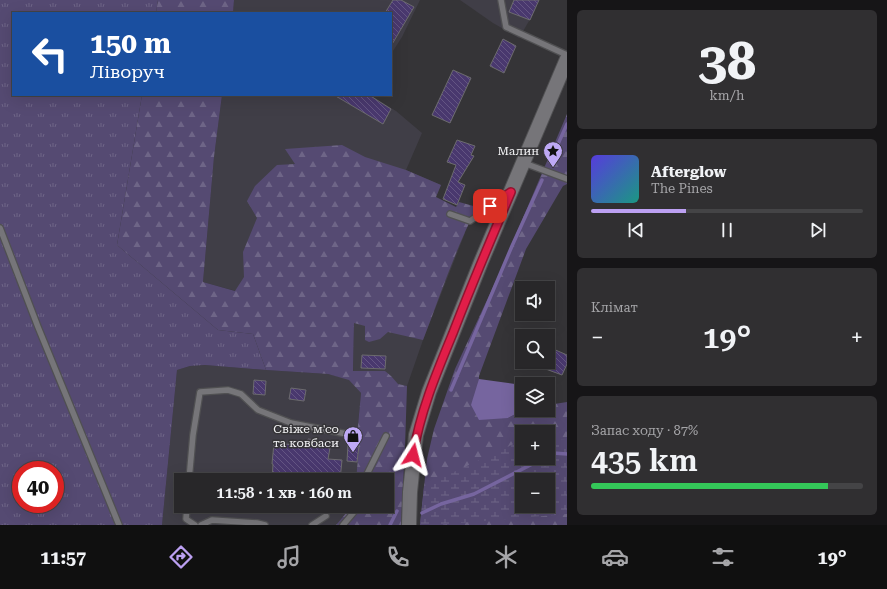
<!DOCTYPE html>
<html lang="uk">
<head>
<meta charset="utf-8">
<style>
	:root { --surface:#282729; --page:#302f31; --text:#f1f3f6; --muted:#a5a5a8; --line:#444446; --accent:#bca0f2 }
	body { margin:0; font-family:"Roboto Serif",serif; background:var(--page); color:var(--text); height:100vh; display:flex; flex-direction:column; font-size:15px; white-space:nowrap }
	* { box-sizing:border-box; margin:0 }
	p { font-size:13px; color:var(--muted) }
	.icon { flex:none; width:22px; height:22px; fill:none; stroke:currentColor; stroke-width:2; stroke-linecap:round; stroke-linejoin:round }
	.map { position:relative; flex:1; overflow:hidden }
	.panel { display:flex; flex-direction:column; gap:10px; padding:10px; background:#161517; width:320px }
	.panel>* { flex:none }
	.top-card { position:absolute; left:12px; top:12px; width:380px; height:84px; border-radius:0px; box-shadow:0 4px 16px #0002,0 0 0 1px var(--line); background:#1a4fa0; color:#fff; overflow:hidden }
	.tools { position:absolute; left:515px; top:281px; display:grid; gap:8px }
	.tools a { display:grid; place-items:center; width:40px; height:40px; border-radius:0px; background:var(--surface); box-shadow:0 4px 16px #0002,0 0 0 1px var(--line); font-size:20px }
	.speed { position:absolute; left:12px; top:461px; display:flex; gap:8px; font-size:20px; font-weight:700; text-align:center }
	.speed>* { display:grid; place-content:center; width:52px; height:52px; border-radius:50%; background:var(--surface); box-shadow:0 4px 16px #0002,0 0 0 1px var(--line); line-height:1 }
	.speed .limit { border:6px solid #d22; background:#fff; color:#111 }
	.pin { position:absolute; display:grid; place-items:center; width:34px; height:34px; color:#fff; margin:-17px; border-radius:8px; box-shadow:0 2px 6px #0006 }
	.me { position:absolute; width:44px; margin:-22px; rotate:9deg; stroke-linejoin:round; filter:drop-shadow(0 0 3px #0008) }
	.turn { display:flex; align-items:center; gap:14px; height:84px; padding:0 12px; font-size:18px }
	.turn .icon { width:52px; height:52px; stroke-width:2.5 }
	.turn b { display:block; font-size:28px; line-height:34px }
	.big { font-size:30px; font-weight:600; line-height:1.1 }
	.panel .widget { flex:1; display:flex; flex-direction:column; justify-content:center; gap:6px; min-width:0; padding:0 14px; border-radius:6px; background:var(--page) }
	.panel .dial { align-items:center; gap:0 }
	.dial b { font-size:52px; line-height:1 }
	.song { display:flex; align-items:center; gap:12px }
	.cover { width:48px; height:48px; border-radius:6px; background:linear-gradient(135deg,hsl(250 70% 55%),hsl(170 70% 35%)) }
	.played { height:4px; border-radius:2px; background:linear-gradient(90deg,var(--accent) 35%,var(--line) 35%) }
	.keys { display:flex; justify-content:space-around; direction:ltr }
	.heat { display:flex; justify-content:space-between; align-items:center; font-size:22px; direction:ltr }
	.charge { height:6px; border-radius:3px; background:linear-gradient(90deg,#34c759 87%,var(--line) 0) }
	.trip { position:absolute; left:174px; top:473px; width:220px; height:40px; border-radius:0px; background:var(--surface); box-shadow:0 4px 16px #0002,0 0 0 1px var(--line); font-weight:600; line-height:40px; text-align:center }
	.tabs { display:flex; height:64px; justify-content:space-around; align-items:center; background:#101010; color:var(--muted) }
	.tabs .icon { width:28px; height:28px }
	.tabs .selected { color:var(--accent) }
	.tabs b { font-size:18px; color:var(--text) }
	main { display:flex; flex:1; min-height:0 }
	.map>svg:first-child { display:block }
	.built { fill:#403e47 }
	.grass { fill:url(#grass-tufts); fill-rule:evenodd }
	.forest { fill:url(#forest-firs); fill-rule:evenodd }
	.wetland { fill:url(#wetland-marsh); fill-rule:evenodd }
	.water { fill:#76659f }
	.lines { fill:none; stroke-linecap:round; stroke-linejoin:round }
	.stream { stroke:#76659f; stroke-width:3.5 }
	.building { fill:url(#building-back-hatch); stroke:#6c6b6e }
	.service-casing { stroke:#505052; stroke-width:8 }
	.tertiary-casing { stroke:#505052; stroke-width:16 }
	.service { stroke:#767579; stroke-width:5.5 }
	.tertiary { stroke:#767579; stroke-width:14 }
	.route-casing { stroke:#92132f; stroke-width:10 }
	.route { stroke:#e11d48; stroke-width:7 }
	.labels { text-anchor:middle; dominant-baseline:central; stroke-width:3; stroke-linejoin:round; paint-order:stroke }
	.poi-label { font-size:12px; fill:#f3f3f5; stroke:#353437; text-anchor:end }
</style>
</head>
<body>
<main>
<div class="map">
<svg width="567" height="525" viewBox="0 0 567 525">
	<defs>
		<pattern id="grass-tufts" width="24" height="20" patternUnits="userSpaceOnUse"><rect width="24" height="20" fill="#554a72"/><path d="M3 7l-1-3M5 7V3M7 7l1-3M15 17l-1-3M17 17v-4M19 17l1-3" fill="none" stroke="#6e6587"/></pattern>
		<pattern id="forest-firs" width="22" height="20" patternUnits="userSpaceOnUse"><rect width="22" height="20" fill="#554a72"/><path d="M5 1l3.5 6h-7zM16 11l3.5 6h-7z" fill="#6e6587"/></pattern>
		<pattern id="wetland-marsh" width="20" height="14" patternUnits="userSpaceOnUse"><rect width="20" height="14" fill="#554a72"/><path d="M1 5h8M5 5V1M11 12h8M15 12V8" fill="none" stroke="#6e6587"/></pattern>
		<pattern id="building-back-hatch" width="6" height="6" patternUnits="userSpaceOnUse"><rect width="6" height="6" fill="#49386e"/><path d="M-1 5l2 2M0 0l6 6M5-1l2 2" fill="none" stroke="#645583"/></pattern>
	</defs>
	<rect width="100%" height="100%" fill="#353437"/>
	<g class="built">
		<path d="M234,0H420L402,37L391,54V13H233Z"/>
		<path d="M460,0H539L529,21L519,38L493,23Z"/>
		<path d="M222,95H370L396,111L422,133L406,170L441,185L427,218L465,233L423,340L407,386L353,376L354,323L203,282L214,157Z"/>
		<path d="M205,365L266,370L328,374L349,379L361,393L357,436L359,446L356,480H181V506H352L336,525H162L177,370L190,366Z"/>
	</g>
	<path class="grass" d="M0,0H158L156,13H13V95H142L117,245L218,330L253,334L266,370L205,365L190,366L177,370L162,525H0ZM21,470H55V504H21Z"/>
	<g class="forest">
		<path d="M158,0H234L233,13H156Z"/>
		<path d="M142,95H222L214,157L203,282L235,291L244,277L243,252L257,218L247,201L255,186L277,165L295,164L285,149L342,145L365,157L406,170L441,185L436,197L456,207L459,202L477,207C455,250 440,296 423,340L388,332L380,339L369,342L365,340V326L354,323L353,371H385L391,376L398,384L407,386L405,447L401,525H336L352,506H387V480H356L359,446L357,436L361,393L349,380L328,374L266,370L253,334L218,330L117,245Z"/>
		<path d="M567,114V184L563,186L526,249L479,376V379L508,418L523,410H548V405L567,402V525H420L427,459L434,429L455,369L500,272ZM522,432H548V458H522ZM522,480H548V506H522Z"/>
	</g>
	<path class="wetland" d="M548,439L567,440V514L438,525H420L424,486L522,440V458H548ZM522,480H548V506H522Z"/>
	<path class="water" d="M479,379L522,385V410H523L508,418L479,420L471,405Z"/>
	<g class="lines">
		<g class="stream">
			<path d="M550,162L567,124"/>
			<path d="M451,390L512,246L542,180"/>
			<path d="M548,456L553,453L567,454"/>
			<path d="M422,513L441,504L474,494L544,458"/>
			<path d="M390,525L397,511"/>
		</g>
	</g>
	<g class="building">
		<path d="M393,0H401L414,7L391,46V13H385Z"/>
		<path d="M514,0H539L530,20L509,12Z"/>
		<path d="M503,39L516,46L504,73L490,66Z"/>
		<path d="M453,70L471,78L450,123L432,115Z"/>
		<path d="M334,95H369L391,109L383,124Z"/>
		<path d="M457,140L475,146L471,155L474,156L458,182L465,185L457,205L443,199L456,165L447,162Z"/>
		<path d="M551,348L567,355V364L562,375L543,368L545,362H548V355Z"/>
		<path d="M362,355L386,356L385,369L361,368Z"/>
		<path d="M254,380L266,381L265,395L253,394Z"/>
		<path d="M291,388L306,390L304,401L289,399Z"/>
		<path d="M308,439L317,440V446L330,448L328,459L342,460L340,480H272L273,464H272L274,443L307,446Z"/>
		<path d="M348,445L359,446L357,462L347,461Z"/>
	</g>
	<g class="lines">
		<defs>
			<g id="service">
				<path d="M501,0L506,27L567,55"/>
				<path d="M524,163L567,179"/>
				<path d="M450,214L470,221L506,196"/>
				<path d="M0,228L38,327L119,525"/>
				<path d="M189,480L193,435L200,392L228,390L241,394L258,410L291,423L357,436"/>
				<path d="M364,480L386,436"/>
				<path d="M187,506L186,519L195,525"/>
				<path d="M201,525L212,520L257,523L265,525"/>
				<path d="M312,525L326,516"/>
				<path d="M343,525L354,512L356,506"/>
			</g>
			<path id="tertiary" d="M409,525L410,492L416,435L429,392L481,262L567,59"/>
		</defs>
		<use href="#service" class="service-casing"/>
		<use href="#tertiary" class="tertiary-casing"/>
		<use href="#service" class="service"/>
		<use href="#tertiary" class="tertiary"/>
	</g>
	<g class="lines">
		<defs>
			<path id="route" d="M413,455C420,412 436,374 453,333C471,286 491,239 511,192L490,206"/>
		</defs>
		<use href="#route" class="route-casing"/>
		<use href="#route" class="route"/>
	</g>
	<defs>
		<symbol id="sight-pin" viewBox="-11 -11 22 30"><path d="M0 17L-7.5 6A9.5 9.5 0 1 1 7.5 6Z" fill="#bea9f5" stroke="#353437"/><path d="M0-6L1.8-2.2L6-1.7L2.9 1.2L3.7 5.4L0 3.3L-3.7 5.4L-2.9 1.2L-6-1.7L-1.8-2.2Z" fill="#111"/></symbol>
		<symbol id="shop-pin" viewBox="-11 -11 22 30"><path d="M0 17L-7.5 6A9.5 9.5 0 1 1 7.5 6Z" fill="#bea9f5" stroke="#353437"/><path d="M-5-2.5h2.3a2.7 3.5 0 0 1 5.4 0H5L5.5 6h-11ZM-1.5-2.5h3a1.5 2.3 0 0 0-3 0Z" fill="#111"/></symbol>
	</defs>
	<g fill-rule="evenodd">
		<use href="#sight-pin" x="542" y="140" width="22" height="30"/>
		<use href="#shop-pin" x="342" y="425" width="22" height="30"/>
	</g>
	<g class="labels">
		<g class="poi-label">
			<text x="539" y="151">Малин</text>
			<text x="339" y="429">Свіже м'со<tspan x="339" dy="14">та ковбаси</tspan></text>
		</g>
	</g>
</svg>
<div class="tools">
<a><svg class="icon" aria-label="sound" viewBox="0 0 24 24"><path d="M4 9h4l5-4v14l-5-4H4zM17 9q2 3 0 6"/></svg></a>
<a><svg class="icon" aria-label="search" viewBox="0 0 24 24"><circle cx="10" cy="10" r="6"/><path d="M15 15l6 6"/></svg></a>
<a><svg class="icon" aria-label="layers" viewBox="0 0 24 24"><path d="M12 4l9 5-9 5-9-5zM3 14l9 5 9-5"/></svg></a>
<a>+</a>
<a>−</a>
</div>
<div class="speed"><div class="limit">40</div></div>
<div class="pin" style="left:490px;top:206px;background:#d93025"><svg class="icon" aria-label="arrive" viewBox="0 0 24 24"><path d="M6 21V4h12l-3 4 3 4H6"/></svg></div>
<svg class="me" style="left:413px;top:455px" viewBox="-20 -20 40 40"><path d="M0-17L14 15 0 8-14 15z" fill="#e11d48" stroke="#fff" stroke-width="4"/></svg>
<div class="trip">11:58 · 1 хв · 160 m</div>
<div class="top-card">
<div class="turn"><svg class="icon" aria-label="left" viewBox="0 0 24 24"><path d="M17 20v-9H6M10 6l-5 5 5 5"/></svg><div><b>150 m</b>Ліворуч</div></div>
</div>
</div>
<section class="panel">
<div class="widget dial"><b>38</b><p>km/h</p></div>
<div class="widget">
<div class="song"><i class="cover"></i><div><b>Afterglow</b><p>The Pines</p></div></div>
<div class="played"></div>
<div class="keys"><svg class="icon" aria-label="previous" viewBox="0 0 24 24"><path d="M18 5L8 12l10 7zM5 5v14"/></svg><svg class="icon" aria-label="pause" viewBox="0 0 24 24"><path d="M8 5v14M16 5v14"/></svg><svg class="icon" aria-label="next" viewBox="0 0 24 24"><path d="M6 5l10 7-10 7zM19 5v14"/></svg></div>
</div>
<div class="widget"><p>Клімат</p>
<div class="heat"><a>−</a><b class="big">19°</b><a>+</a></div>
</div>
<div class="widget"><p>Запас ходу · 87%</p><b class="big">435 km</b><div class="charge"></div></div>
</section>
</main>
<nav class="tabs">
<b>11:57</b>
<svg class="icon selected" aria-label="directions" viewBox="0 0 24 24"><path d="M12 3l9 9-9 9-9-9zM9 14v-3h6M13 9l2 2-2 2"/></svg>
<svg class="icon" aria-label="music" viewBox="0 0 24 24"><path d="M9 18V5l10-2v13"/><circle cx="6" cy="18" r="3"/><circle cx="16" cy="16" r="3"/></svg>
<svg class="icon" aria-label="phone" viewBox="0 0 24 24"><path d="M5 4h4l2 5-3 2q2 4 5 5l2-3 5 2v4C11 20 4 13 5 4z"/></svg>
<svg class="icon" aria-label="climate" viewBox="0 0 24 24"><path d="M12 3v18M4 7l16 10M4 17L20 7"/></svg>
<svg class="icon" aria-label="car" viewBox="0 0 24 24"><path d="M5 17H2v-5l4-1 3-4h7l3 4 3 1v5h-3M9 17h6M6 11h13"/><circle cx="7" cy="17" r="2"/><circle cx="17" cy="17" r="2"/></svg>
<svg class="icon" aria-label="filters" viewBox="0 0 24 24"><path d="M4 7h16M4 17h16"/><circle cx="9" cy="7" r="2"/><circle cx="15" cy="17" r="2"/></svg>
<b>19°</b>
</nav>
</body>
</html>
